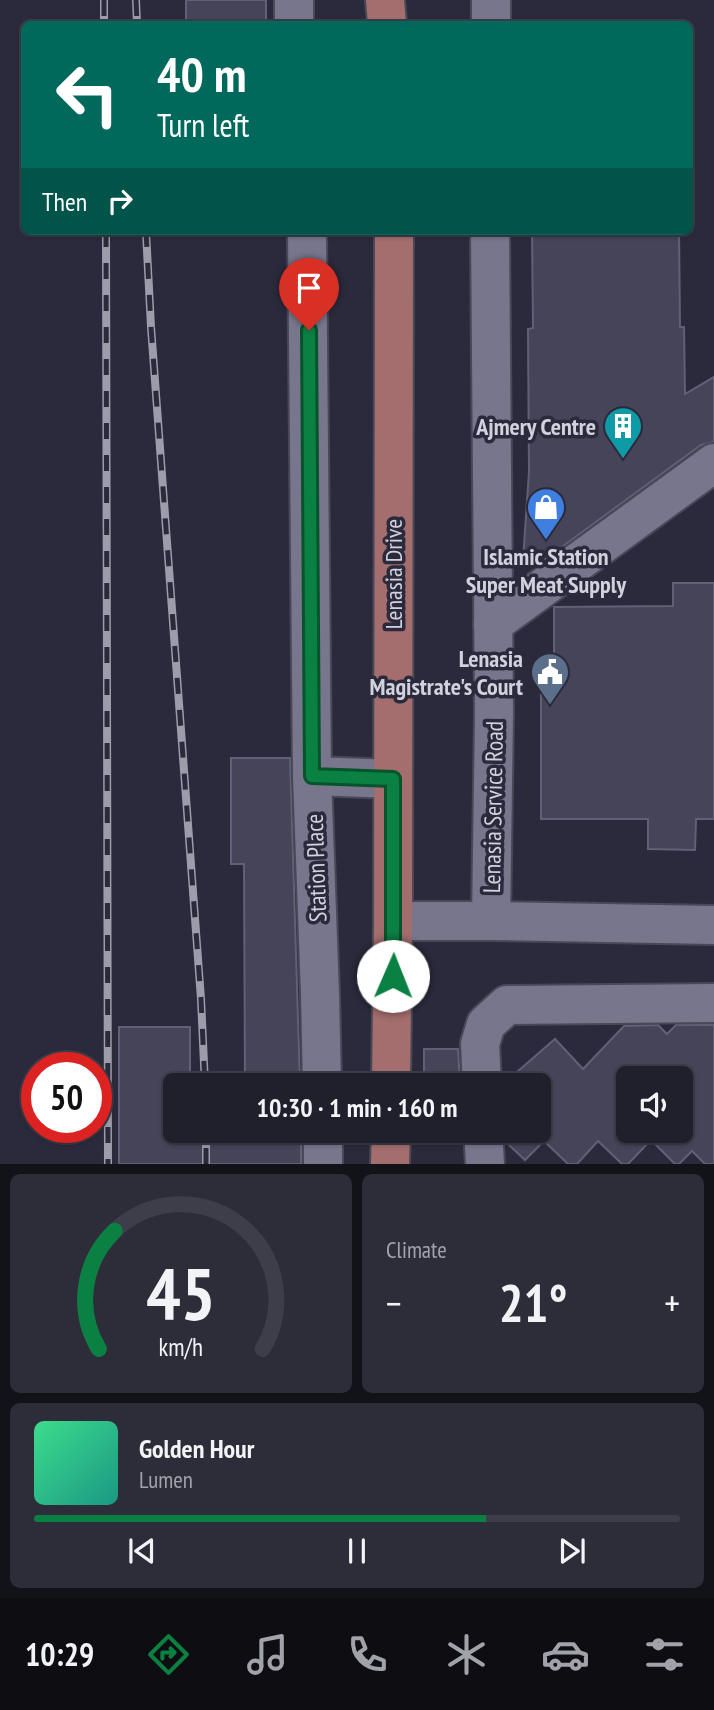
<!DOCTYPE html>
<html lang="en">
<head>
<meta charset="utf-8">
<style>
	:root { --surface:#20202d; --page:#2d2d39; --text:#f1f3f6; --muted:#a2a3aa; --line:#3d3e49; --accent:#0b8043 }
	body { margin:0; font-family:"PT Sans Narrow",sans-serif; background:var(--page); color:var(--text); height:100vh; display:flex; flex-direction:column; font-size:26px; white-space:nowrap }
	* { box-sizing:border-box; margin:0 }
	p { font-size:23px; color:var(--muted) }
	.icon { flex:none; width:38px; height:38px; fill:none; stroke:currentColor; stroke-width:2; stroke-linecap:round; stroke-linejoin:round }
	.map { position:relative; height:1164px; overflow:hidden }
	.sheet { display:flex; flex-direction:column; gap:10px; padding:10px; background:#121219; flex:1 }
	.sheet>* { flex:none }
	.hud { position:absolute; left:21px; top:21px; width:672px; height:214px; border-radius:10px; box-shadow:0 2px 5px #0004,0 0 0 2px var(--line); background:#00695c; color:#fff; overflow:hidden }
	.buttons { position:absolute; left:616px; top:1066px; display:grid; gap:14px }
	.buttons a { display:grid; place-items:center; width:77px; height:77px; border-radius:10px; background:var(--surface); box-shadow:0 2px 5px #0004,0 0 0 2px var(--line); font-size:35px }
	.speed { position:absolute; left:21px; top:1052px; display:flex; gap:14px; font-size:35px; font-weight:700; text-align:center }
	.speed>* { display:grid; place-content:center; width:91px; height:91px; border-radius:50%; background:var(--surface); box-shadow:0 2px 5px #0004,0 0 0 2px var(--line); line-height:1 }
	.speed .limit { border:10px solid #d22; background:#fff; color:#111 }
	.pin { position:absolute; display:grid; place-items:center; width:60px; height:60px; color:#fff; margin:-72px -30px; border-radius:50% 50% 50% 0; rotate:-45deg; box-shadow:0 0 7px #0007 }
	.pin .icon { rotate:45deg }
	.me { position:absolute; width:77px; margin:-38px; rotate:1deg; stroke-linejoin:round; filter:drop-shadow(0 0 5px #0008) }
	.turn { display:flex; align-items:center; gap:24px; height:147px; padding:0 21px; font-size:32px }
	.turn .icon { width:91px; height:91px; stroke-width:2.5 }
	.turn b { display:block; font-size:49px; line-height:60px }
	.then { display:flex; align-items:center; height:66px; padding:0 21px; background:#0003; gap:14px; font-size:26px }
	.big { font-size:52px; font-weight:700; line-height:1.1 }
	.sheet .card { flex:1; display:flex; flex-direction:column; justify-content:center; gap:10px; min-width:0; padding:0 24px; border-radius:10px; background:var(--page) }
	.sheet .dial { align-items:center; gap:0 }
	.dial svg { height:182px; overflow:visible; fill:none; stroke:var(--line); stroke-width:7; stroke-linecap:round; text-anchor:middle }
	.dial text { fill:var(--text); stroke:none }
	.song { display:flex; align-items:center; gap:21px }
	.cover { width:84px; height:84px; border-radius:10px; background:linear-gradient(135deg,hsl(150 70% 55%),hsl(170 70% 35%)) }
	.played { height:7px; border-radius:4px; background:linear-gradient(90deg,var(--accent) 70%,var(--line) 70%) }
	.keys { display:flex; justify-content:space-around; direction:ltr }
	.heat { display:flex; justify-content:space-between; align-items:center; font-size:38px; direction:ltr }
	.sheet .tiles { flex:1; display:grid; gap:10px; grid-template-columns:1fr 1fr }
	.card:last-child { grid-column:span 2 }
	.trip { position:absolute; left:163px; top:1073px; width:388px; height:70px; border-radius:10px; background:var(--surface); box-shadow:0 2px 5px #0004,0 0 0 2px var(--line); font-weight:700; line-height:70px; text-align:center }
	.tab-bar { display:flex; height:112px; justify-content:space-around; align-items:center; background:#0d0d12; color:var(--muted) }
	.tab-bar .icon { width:49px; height:49px }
	.tab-bar .on { color:var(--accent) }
	.tab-bar b { font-size:32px; color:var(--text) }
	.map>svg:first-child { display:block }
	.building { fill:#454459; stroke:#616076; stroke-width:2; fill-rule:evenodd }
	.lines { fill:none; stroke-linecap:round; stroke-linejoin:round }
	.minor-casing { stroke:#484857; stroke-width:42 }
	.major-casing { stroke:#484857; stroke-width:42 }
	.minor { stroke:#77768d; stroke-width:38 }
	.major { stroke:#a46d6e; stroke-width:38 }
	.rail-casing { stroke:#9d9caa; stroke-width:8 }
	.rail { stroke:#2b2a3c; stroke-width:5; stroke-dasharray:16; stroke-linecap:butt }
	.route-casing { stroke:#07532c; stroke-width:18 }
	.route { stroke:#0b8043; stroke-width:12 }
	.labels { text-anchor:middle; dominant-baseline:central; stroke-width:7; stroke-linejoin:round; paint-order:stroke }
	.poi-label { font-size:24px; font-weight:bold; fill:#d2d2de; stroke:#2b2a3c; text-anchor:end }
	.street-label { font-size:24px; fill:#d2d2de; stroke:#2b2a3c }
</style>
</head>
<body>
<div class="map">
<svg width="714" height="1164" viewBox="0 0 714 1164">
	<rect width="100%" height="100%" fill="#2b2a3c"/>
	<g class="building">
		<rect x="186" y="0" width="80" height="24"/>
		<path d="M532,231H679L680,327H684L685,394L714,377V442L701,445L544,560H523L529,472L528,329L533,328Z"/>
		<path d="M673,583H714V819H696L695,850L648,849V819H541V693H554V607L673,606Z"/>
		<path d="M231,758H290L300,1085H245L244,864H231Z"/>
		<path d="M658,1025L667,1034L676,1025H714V1164H705L692,1151L679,1164H675L651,1140L628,1164H622L598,1141L577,1164H568L544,1141L525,1160L509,1145L523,1130H539V1114L548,1104L539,1094V1085H531L518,1071L555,1039L583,1069L624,1026ZM628,1078H681V1130H628Z"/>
		<path d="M119,1027H190V1085H175V1130H191V1133L245,1132V1130H301V1164H119Z"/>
		<path d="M424,1049H458L460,1082H424Z"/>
	</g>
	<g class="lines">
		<defs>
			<g id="minor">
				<path d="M294,0V24"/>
				<path d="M491,24V0"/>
				<path d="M307,231L312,776L320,994L322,1085"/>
				<path d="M490,231L494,714L491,921"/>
				<path d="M493,624L714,463"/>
				<path d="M312,776L393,779"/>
				<path d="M393,921H491L714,925"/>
				<path d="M482,1085L480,1044L486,1024L507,1005L714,1003"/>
				<path d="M323,1130V1164"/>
				<path d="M483,1130L485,1164"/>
			</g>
			<g id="major">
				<path d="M385,0L387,24"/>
				<path d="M391,1085L393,921L394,231"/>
				<path d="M390,1164L391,1130"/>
			</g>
		</defs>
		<use href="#minor" class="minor-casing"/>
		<use href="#major" class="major-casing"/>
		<use href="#minor" class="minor"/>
		<use href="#major" class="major"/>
		<defs>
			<g id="rail">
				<path d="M104,0V24"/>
				<path d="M136,0L137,24"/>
				<path d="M106,231L108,1164"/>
				<path d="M146,231L151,327L201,999L205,1085"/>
				<path d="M206,1164V1130"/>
			</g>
		</defs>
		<use href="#rail" class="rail-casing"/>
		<use href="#rail" class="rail"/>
	</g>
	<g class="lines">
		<defs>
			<path id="route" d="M309,330L312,776L393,779V976"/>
		</defs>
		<use href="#route" class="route-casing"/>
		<use href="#route" class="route"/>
	</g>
	<defs>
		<symbol id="building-pin" viewBox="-11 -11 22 30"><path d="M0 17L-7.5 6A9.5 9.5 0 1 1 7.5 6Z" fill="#0f9aa8" stroke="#2b2a3c"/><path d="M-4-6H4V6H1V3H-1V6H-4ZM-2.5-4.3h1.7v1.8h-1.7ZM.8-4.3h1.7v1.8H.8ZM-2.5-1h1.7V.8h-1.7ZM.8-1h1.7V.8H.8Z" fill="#fff"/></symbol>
		<symbol id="shop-pin" viewBox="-11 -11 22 30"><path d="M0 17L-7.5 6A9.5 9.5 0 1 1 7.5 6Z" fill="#3f7fe0" stroke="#2b2a3c"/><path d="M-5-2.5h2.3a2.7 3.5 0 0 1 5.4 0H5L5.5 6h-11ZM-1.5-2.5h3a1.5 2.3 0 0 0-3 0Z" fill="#fff"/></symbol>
		<symbol id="civic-pin" viewBox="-11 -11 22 30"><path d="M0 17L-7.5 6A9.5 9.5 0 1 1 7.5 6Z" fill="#5c6f8a" stroke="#2b2a3c"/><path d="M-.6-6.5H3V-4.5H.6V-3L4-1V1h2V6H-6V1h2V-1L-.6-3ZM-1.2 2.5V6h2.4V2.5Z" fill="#fff"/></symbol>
	</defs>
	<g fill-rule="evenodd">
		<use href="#building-pin" x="601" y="404" width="44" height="60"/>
		<use href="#shop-pin" x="524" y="485" width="44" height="60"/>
		<use href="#civic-pin" x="528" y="650" width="44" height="60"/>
	</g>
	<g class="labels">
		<g class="poi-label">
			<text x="596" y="426">Ajmery Centre</text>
			<text x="546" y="556" text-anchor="middle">Islamic Station<tspan x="546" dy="28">Super Meat Supply</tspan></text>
			<text x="523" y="658">Lenasia<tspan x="523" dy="28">Magistrate's Court</tspan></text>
		</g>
		<g class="street-label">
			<text transform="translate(393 574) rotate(-90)">Lenasia Drive</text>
			<text transform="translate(493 807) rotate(-89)">Lenasia Service Road</text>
			<text transform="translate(316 868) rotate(-92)">Station Place</text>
		</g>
	</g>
</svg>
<div class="buttons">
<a><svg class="icon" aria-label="sound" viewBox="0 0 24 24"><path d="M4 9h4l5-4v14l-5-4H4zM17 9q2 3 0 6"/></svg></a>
</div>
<div class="speed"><div class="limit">50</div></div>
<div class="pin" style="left:309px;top:330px;background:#d93025"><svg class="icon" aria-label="arrive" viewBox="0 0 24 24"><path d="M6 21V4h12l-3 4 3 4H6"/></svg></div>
<svg class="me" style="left:393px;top:976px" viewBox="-20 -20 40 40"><circle r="19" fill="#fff"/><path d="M0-13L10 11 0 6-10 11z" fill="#0b8043"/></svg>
<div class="trip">10:30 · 1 min · 160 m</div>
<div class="hud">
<div class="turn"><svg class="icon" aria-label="left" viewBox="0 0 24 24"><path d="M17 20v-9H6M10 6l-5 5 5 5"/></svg><div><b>40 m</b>Turn left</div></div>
<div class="then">Then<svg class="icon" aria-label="right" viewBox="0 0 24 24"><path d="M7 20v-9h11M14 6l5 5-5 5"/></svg></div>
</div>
</div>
<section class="sheet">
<div class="tiles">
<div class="card dial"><svg viewBox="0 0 100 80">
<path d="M14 69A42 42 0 1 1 86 69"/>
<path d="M14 69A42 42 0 0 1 21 17" stroke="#0b8043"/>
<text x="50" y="56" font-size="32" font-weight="700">45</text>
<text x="50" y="72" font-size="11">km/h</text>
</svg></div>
<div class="card"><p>Climate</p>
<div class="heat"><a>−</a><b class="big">21°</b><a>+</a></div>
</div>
<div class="card">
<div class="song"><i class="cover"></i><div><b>Golden Hour</b><p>Lumen</p></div></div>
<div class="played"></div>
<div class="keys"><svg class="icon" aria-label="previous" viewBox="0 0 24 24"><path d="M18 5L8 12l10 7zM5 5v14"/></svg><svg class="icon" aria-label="pause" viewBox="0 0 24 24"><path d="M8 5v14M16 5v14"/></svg><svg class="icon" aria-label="next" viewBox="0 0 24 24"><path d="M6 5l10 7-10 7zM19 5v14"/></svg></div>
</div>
</div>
</section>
<nav class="tab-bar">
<b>10:29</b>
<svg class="icon on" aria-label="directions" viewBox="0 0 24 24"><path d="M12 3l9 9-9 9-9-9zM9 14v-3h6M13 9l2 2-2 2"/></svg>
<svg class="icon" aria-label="music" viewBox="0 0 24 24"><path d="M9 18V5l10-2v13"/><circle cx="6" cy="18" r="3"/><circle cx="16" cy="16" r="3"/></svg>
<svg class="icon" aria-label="phone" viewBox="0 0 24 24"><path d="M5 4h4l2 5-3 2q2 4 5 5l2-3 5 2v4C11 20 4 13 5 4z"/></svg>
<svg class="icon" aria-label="climate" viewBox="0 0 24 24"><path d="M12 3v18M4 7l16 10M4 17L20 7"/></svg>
<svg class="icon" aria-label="car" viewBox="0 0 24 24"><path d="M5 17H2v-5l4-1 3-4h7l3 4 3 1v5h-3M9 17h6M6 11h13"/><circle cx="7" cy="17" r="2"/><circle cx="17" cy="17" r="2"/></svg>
<svg class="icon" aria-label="filters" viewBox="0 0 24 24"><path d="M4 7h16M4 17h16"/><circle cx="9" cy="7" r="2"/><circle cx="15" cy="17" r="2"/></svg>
</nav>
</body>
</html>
